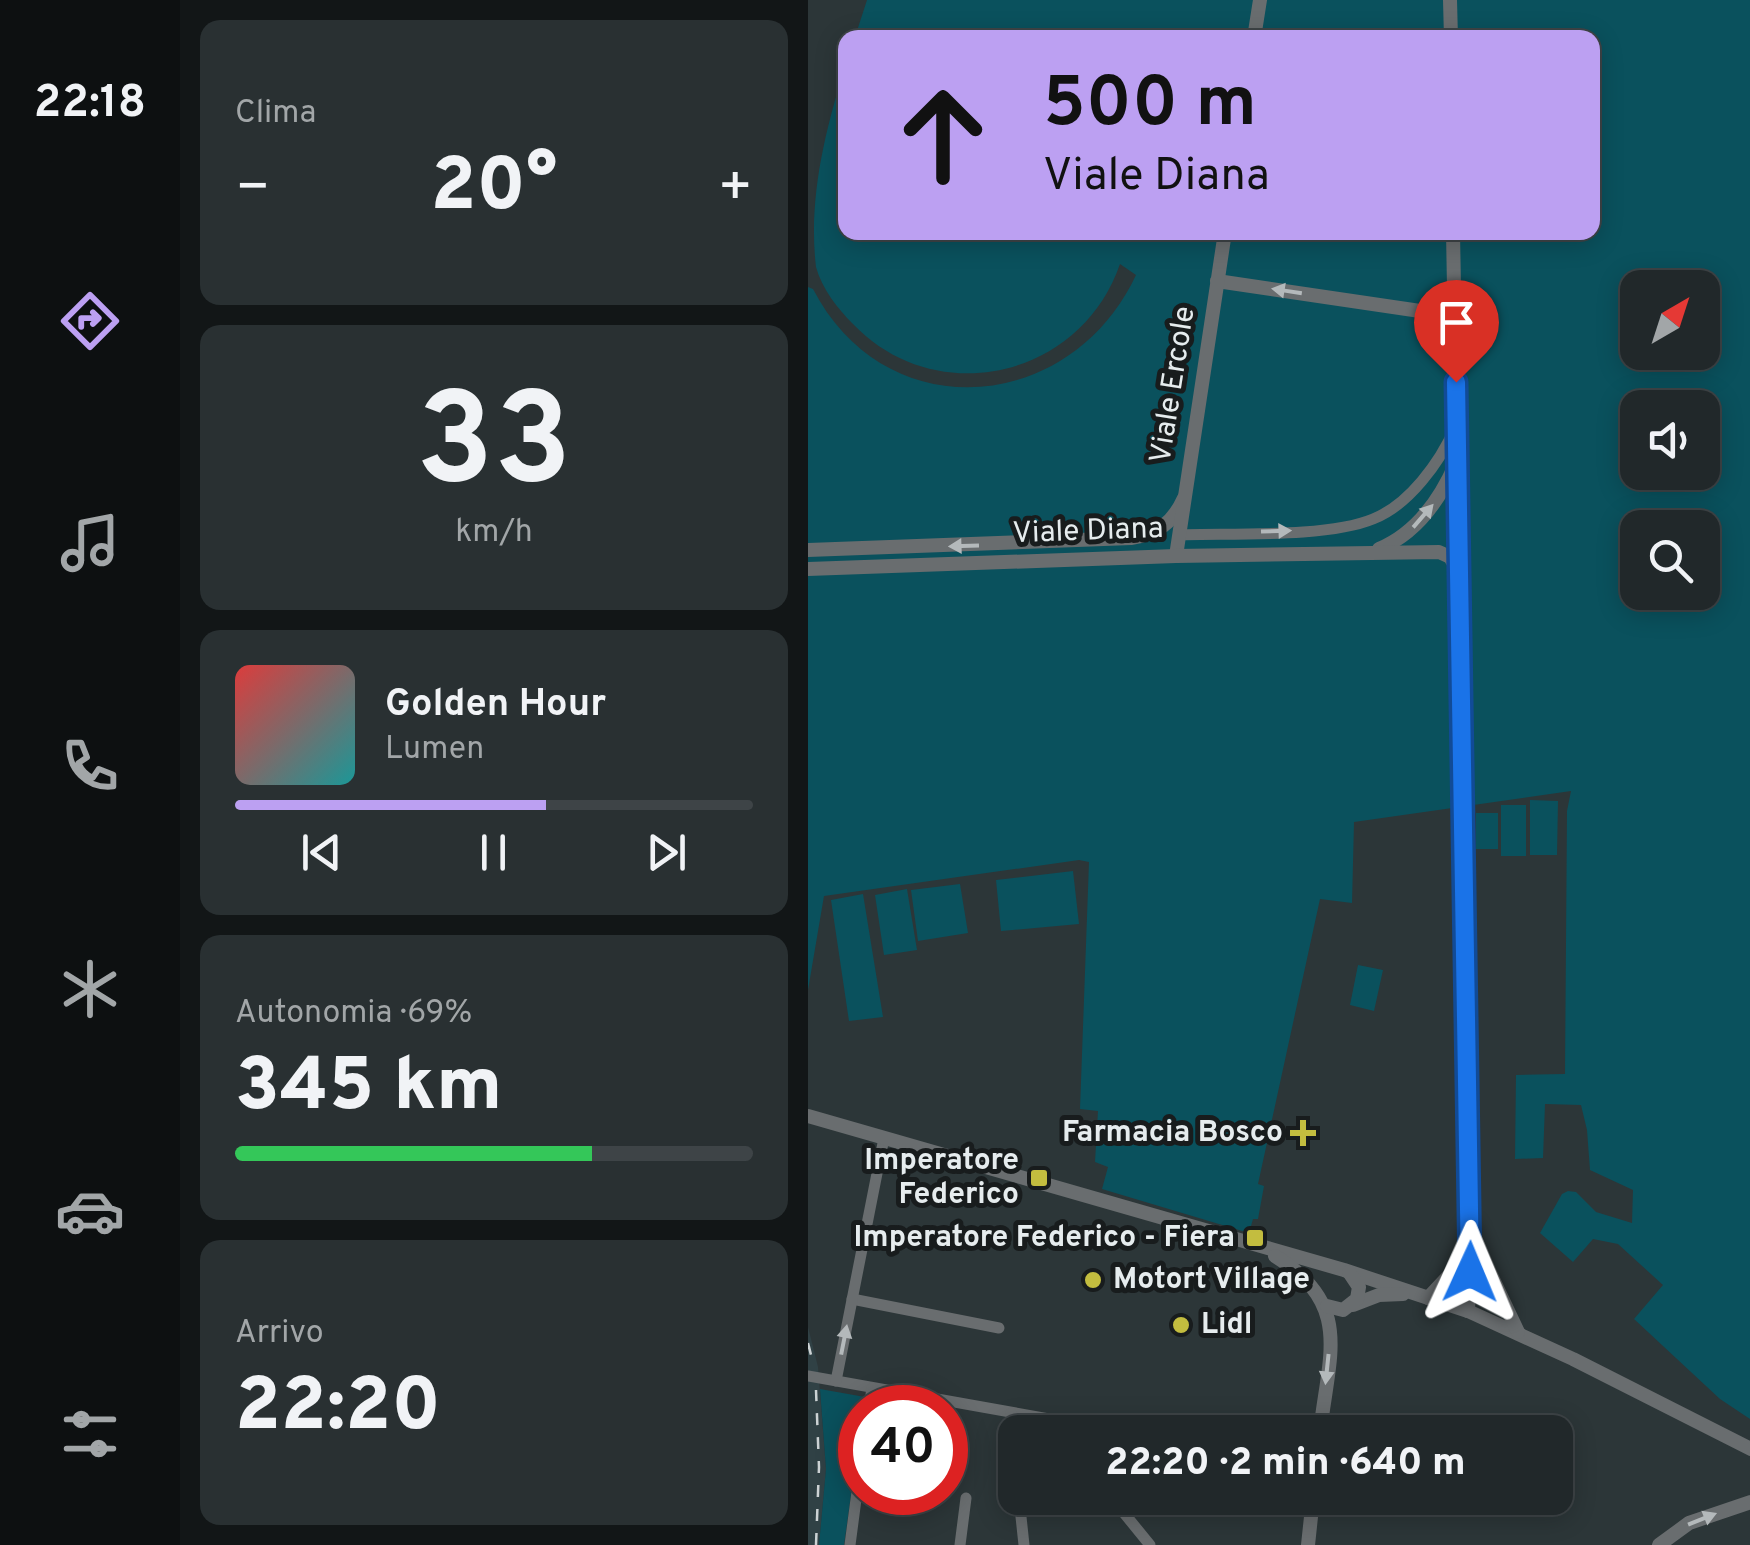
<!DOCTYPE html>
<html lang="it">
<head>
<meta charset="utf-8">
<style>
	:root { --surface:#21282a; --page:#293032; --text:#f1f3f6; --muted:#a2a6a8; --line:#3e4447; --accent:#bca0f2 }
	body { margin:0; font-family:Overpass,sans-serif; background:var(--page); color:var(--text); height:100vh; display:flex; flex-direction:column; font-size:38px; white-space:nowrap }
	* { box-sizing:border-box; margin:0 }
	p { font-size:32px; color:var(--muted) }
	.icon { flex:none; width:55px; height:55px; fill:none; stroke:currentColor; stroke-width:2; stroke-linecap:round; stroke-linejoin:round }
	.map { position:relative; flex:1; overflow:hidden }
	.details { display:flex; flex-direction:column; gap:20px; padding:20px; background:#121617; width:628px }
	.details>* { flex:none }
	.hud { position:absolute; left:30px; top:30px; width:762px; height:210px; border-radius:20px; box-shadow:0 5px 25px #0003,0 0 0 2px var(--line); background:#bca0f2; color:#111; overflow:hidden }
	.needle { width:65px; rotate:39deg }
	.buttons { position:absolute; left:812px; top:270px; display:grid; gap:20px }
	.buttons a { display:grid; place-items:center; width:100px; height:100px; border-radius:20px; background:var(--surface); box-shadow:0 5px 25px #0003,0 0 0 2px var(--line); font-size:50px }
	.speed { position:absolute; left:30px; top:1385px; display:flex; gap:20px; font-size:50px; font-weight:700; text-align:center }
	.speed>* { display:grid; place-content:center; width:130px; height:130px; border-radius:50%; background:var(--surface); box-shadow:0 5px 25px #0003,0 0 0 2px var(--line); line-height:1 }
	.speed .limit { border:15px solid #d22; background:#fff; color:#111 }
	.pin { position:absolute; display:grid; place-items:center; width:85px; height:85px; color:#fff; margin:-102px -42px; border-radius:50% 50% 50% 0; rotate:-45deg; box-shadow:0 0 10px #0007 }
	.pin .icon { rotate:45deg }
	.me { position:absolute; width:110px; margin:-55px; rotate:1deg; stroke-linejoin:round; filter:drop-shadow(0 0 8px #0008) }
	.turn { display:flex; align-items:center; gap:35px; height:210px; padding:0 40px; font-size:45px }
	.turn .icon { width:130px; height:130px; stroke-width:2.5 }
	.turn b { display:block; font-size:70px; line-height:85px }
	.big { font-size:75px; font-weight:800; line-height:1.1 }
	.details .widget { flex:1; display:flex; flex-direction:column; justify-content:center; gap:15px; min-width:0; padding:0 35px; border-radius:20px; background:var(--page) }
	.details .dial { align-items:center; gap:0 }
	.dial b { font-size:130px; line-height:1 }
	.song { display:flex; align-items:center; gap:30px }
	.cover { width:120px; height:120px; border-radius:15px; background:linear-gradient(135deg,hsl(0 70% 55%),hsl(180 70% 35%)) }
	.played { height:10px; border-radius:5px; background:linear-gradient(90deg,var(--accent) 60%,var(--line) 60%) }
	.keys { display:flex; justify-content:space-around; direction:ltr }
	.heat { display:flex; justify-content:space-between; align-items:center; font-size:55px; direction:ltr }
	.charge { height:15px; border-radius:8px; background:linear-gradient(90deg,#34c759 69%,var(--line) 0) }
	.trip { position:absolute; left:190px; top:1415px; width:575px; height:100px; border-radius:20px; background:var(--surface); box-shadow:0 5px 25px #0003,0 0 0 2px var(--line); font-weight:800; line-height:100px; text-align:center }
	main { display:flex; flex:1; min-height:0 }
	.dock { display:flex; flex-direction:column; width:180px; justify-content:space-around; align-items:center; background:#0d1011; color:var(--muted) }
	.dock .icon { width:70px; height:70px }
	.dock .active { color:var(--accent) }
	.dock b { font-size:45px; color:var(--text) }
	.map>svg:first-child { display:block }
	.built { fill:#304145 }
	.green { fill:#0a515d; fill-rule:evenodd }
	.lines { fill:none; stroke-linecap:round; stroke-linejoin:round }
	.minor { stroke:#696d6f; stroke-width:11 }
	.tertiary { stroke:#696d6f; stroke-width:14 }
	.rail { stroke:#ccd2d4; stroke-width:2.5; stroke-dasharray:12 12; stroke-linecap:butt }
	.oneway { fill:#b4b9bb }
	.route-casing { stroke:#114b97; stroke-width:25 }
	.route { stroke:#1a73e8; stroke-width:18 }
	.poi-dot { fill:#c3bd3f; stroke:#181c1d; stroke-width:4 }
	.labels { text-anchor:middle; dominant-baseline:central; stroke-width:10; stroke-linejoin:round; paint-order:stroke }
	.street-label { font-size:30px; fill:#e6ecee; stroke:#181c1d }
	.poi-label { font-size:30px; font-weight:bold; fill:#e6ecee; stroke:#181c1d; text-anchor:end }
</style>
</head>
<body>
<main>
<nav class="dock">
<b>22:18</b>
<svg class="icon active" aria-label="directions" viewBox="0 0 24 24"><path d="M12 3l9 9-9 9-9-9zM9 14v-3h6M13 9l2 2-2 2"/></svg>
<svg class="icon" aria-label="music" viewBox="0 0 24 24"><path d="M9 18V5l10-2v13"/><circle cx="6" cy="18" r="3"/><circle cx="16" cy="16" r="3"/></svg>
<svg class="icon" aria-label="phone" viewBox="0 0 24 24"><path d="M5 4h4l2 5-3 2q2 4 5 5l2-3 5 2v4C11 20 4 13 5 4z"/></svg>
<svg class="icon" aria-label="climate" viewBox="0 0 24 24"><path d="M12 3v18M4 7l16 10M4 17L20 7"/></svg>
<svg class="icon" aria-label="car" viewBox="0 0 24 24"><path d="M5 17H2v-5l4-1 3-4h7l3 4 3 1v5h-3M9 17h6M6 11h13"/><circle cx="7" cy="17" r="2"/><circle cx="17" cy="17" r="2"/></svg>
<svg class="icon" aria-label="filters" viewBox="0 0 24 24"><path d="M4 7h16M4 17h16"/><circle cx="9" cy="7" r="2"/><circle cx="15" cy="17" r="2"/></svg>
</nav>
<section class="details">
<div class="widget"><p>Clima</p>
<div class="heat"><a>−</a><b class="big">20°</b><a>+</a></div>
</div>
<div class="widget dial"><b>33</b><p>km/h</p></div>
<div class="widget">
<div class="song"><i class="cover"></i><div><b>Golden Hour</b><p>Lumen</p></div></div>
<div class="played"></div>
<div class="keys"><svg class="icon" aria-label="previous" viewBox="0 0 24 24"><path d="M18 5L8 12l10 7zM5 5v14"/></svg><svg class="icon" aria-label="pause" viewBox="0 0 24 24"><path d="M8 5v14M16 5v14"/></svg><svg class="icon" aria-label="next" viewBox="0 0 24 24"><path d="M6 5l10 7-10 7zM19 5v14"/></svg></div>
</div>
<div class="widget"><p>Autonomia · 69%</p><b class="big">345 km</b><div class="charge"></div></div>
<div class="widget"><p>Arrivo</p><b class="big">22:20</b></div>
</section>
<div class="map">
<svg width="943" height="1545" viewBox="0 0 943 1545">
	<rect width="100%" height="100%" fill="#2c3638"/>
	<path class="built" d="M0,1327L10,1367L18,1469L11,1545H0Z"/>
	<g class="green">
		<path d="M59,0H942V1419L912,1399L826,1319L855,1285L810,1244L785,1239L765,1262L732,1233L754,1194L760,1191L768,1192L788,1212L824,1223L825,1190L782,1170L779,1130L773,1105L737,1104L735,1158L707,1159L708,1075L757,1074L759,811L763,791L546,822L544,903L512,899L450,1184L456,1186L450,1219H445L441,1233L294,1189L300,1167L287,1162L290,1111L272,1109L281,862L271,860L16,896L0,990V287L5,289C78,430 263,414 328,275L312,264C273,378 128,411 45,324C30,309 14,289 8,267C0,199 17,131 37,67L38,232H785V38L47,37ZM830,288H895V352H830ZM830,408H895V472H830ZM830,528H895V592H830Z"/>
		<path d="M722,800L750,801L749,855H722Z"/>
		<rect x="693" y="805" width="25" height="51"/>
		<rect x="668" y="813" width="22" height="36"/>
		<path d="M265,871L271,924L193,931L188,880Z"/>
		<path d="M152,884L160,933L110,941L103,890Z"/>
		<path d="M99,889L109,950L76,955L67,895Z"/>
		<path d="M55,894L75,1017L41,1021L23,900Z"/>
		<path d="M550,965L575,970L566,1011L542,1005Z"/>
		<path d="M12,1389L57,1397L56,1407L52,1408V1430L36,1545H11L18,1469Z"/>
	</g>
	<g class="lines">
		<g class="minor">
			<path d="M371,535C423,533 519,538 565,519C601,505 632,462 647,428"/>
			<path d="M44,1299L191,1328"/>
			<path d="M0,1376L314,1432"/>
			<path d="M28,1381L76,1138"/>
			<path d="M61,1408L64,1388"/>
			<path d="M203,1413L208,1462"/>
			<path d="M211,1498L216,1545"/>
			<path d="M298,1498L307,1502L342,1545"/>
			<path d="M42,1545L52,1469"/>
			<path d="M152,1545L158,1498"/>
		</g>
		<g class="tertiary">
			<path d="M642,0L643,38"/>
			<path d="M446,38L452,0"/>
			<path d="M645,232L663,1234L660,1311"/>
			<path d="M409,281L646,316"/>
			<path d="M571,549C609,533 632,500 648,463"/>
			<path d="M0,550L323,538C349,534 365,523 376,498"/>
			<path d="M368,556L417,232"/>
			<path d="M0,569L368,556L631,552L642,557L650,570"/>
			<path d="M0,1116L536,1270L660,1311L765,1359L943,1449"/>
			<path d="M666,1239L710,1332"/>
			<path d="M467,1256C545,1305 521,1353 512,1432"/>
			<path d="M620,1298L648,1268L660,1244"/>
			<path d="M545,1305L571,1295L595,1294"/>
			<path d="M519,1306L535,1310L549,1299L551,1287L541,1272"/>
			<path d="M500,1545L505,1498"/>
			<path d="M851,1545L881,1523L943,1502"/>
		</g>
		<g class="rail">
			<path d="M0,1343L4,1359"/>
			<path d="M8,1545L11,1467L8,1390"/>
		</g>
	</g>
	<defs><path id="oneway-solid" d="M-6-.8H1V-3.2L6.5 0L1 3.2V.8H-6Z" transform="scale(2.5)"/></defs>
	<g class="oneway">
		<use href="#oneway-solid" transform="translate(479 291) rotate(-171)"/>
		<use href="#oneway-solid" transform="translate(615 516) rotate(-49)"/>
		<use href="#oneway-solid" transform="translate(468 531) rotate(-2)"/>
		<use href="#oneway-solid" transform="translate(156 546) rotate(178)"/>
		<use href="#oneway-solid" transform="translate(36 1340) rotate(-79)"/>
		<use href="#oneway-solid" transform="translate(519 1369) rotate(96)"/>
		<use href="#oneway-solid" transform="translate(894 1519) rotate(-22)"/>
	</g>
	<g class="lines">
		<defs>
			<path id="route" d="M648,382L662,1272"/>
		</defs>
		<use href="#route" class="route-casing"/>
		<use href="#route" class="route"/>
	</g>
	<g class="poi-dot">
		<path d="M490 1118h10v10h10v10h-10v10h-10v-10h-10v-10h10z"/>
		<rect x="221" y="1168" width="20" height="20" rx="5"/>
		<rect x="437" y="1228" width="20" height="20" rx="5"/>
		<circle cx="285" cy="1280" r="10"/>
		<circle cx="373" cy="1325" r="10"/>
	</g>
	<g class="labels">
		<g class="street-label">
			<text transform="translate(366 385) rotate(-81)">Viale Ercole</text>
			<text transform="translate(280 532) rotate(-2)">Viale Diana</text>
		</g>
		<g class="poi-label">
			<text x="475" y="1133">Farmacia Bosco</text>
			<text x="211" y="1161">Imperatore<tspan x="211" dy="34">Federico</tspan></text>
			<text x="427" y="1238">Imperatore Federico - Fiera</text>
			<text x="305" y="1280" text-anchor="start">Motort Village</text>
			<text x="393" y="1325" text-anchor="start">Lidl</text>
		</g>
	</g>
</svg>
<div class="buttons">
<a><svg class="needle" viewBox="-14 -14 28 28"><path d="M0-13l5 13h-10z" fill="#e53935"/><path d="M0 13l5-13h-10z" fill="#a2a6a8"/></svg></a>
<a><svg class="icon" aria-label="sound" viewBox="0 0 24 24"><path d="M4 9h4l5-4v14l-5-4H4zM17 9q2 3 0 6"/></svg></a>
<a><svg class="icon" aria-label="search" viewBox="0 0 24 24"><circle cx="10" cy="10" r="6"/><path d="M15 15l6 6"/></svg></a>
</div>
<div class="speed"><div class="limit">40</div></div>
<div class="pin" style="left:648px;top:382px;background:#d93025"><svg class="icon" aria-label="arrive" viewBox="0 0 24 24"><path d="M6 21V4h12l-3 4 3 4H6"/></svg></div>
<svg class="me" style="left:662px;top:1272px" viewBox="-20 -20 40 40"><path d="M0-17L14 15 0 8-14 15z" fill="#1a73e8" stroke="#fff" stroke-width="4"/></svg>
<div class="trip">22:20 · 2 min · 640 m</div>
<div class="hud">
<div class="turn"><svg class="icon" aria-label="ahead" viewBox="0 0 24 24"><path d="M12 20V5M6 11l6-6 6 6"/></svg><div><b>500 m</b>Viale Diana</div></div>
</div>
</div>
</main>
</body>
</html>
